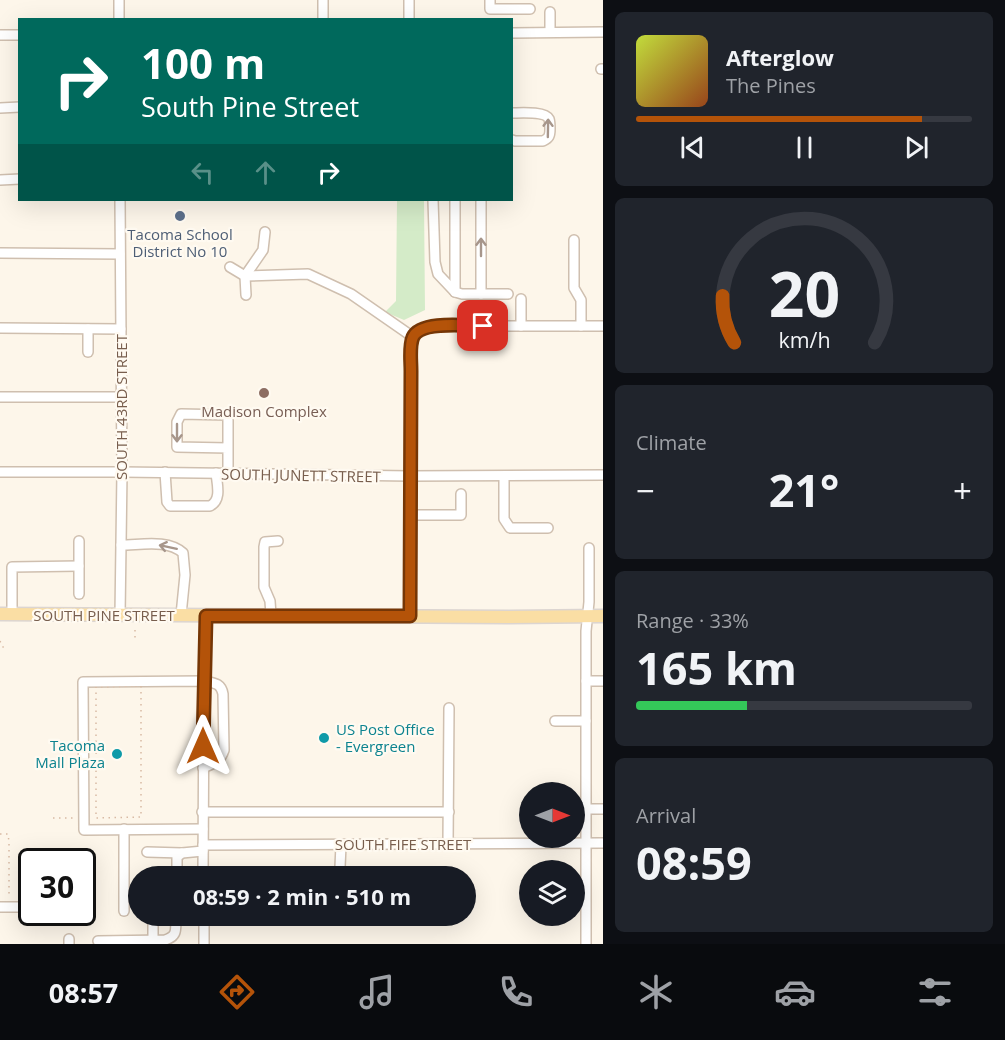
<!DOCTYPE html>
<html lang="en">
<head>
<meta charset="utf-8">
<style>
	:root { --surface:#171b24; --page:#20242c; --text:#f1f3f6; --muted:#9ea1a6; --line:#363941; --accent:#b45309 }
	body { margin:0; font-family:"Open Sans",sans-serif; background:var(--page); color:var(--text); height:100vh; display:flex; flex-direction:column; font-size:22px; white-space:nowrap }
	* { box-sizing:border-box; margin:0 }
	p { font-size:20px; color:var(--muted) }
	.icon { flex:none; width:33px; height:33px; fill:none; stroke:currentColor; stroke-width:2; stroke-linecap:round; stroke-linejoin:round }
	.map { position:relative; flex:1; overflow:hidden }
	.drawer { display:flex; flex-direction:column; gap:12px; padding:12px; background:#0d0f14; width:402px }
	.drawer>* { flex:none }
	.hud { position:absolute; left:18px; top:18px; width:495px; height:183px; border-radius:0px; box-shadow:0 6px 24px #0002; background:#00695c; color:#fff; overflow:hidden }
	.needle { width:39px; rotate:90deg }
	.tools { position:absolute; left:519px; top:782px; display:grid; gap:12px }
	.tools a { display:grid; place-items:center; width:66px; height:66px; border-radius:50%; background:var(--surface); box-shadow:0 6px 24px #0002; font-size:30px }
	.speed { position:absolute; left:18px; top:848px; display:flex; gap:12px; font-size:30px; font-weight:700; text-align:center }
	.speed>* { display:grid; place-content:center; width:78px; height:78px; border-radius:50%; background:var(--surface); box-shadow:0 6px 24px #0002; line-height:1 }
	.speed .limit { border:3px solid #111; border-radius:9px; background:#fff; color:#111 }
	.pin { position:absolute; display:grid; place-items:center; width:51px; height:51px; color:#fff; margin:-26px; border-radius:12px; box-shadow:0 3px 9px #0006 }
	.me { position:absolute; width:66px; margin:-33px; rotate:0deg; stroke-linejoin:round; filter:drop-shadow(0 0 4px #0008) }
	.turn { display:flex; align-items:center; gap:21px; height:126px; padding:0 24px; font-size:27px }
	.turn .icon { width:78px; height:78px; stroke-width:2.5 }
	.turn b { display:block; font-size:42px; line-height:51px }
	.lanes { display:flex; align-items:center; height:57px; padding:0 24px; background:#0003; justify-content:center; gap:30px; direction:ltr }
	.lanes .off { opacity:.35 }
	.big { font-size:45px; font-weight:700; line-height:1.1 }
	.drawer .widget { flex:1; display:flex; flex-direction:column; justify-content:center; gap:9px; min-width:0; padding:0 21px; border-radius:9px; background:var(--page) }
	.drawer .dial { align-items:center; gap:0 }
	.dial svg { height:156px; overflow:visible; fill:none; stroke:var(--line); stroke-width:7; stroke-linecap:round; text-anchor:middle }
	.dial text { fill:var(--text); stroke:none }
	.song { display:flex; align-items:center; gap:18px }
	.cover { width:72px; height:72px; border-radius:9px; background:linear-gradient(135deg,hsl(70 70% 55%),hsl(20 70% 35%)) }
	.played { height:6px; border-radius:3px; background:linear-gradient(90deg,var(--accent) 85%,var(--line) 85%) }
	.keys { display:flex; justify-content:space-around; direction:ltr }
	.heat { display:flex; justify-content:space-between; align-items:center; font-size:33px; direction:ltr }
	.charge { height:9px; border-radius:4px; background:linear-gradient(90deg,#34c759 33%,var(--line) 0) }
	.trip { position:absolute; left:128px; top:866px; width:348px; height:60px; border-radius:30px; background:var(--surface); box-shadow:0 6px 24px #0002; font-weight:700; line-height:60px; text-align:center }
	.tab-bar { display:flex; height:96px; justify-content:space-around; align-items:center; background:#090b0e; color:var(--muted) }
	.tab-bar .icon { width:42px; height:42px }
	.tab-bar .selected { color:var(--accent) }
	.tab-bar b { font-size:27px; color:var(--text) }
	main { display:flex; flex:1; min-height:0 }
	.map>svg:first-child { display:block }
	.garden { fill:#d4ebc8 }
	.lines { fill:none; stroke-linecap:round; stroke-linejoin:round }
	.minor-casing { stroke:#cfbfaf; stroke-width:12 }
	.major-casing { stroke:#dcd5d1; stroke-width:15 }
	.path { stroke:#d8baa4; stroke-width:1.5; stroke-dasharray:1.5 4.5; stroke-linecap:butt }
	.minor { stroke:#fff; stroke-width:9 }
	.major { stroke:#fadea4; stroke-width:12 }
	.oneway { stroke:#a7968b }
	.route-casing { stroke:#753606; stroke-width:15 }
	.route { stroke:#b45309; stroke-width:10 }
	.service-dot { fill:#5c6f8a; stroke:#fffaf1; stroke-width:2 }
	.education-dot { fill:#8d6e63; stroke:#fffaf1; stroke-width:2 }
	.culture-dot { fill:#0f9aa8; stroke:#fffaf1; stroke-width:2 }
	.labels { text-anchor:middle; dominant-baseline:central; stroke-width:4.5; stroke-linejoin:round; paint-order:stroke }
	.service-label { font-size:15px; fill:#4e5e75; stroke:#fffaf1 }
	.street-label { font-size:15px; fill:#785e4d; stroke:#fffaf1 }
	.education-label { font-size:15px; fill:#785e54; stroke:#fffaf1 }
	.culture-label { font-size:15px; fill:#0d838f; stroke:#fffaf1; text-anchor:start }
</style>
</head>
<body>
<main>
<div class="map">
<svg width="603" height="944" viewBox="0 0 603 944">
	<rect width="100%" height="100%" fill="#fdf6ea"/>
	<path class="garden" d="M397,200H424L425,310L404,320L385,312L396,301Z"/>
	<g class="lines">
		<defs>
			<g id="minor">
				<path d="M119,0V20"/>
				<path d="M409,0V20"/>
				<path d="M490,0V9H530"/>
				<path d="M323,20V0"/>
				<path d="M550,32V12"/>
				<path d="M512,33L603,32"/>
				<path d="M0,35H20"/>
				<path d="M601,69H603"/>
				<path d="M0,108L20,107"/>
				<path d="M512,113C520,113 545,111 549,119C550,122 550,127 550,129C550,136 549,138 543,141H515L512,140"/>
				<path d="M0,180L20,179"/>
				<path d="M120,200L122,472L120,615"/>
				<path d="M433,200L435,262L438,274L455,292L462,294H508"/>
				<path d="M455,200V292"/>
				<path d="M574,240V288L581,300V326"/>
				<path d="M0,253L120,254"/>
				<path d="M230,267L245,276L308,274L351,294L413,337"/>
				<path d="M481,294V200"/>
				<path d="M246,295L245,276L263,250L265,232"/>
				<path d="M521,326V299"/>
				<path d="M0,328L121,329"/>
				<path d="M88,329V352"/>
				<path d="M0,397H121"/>
				<path d="M0,472H122L410,476L603,475"/>
				<path d="M165,472L167,502L170,506H210C222,500 217,484 216,473"/>
				<path d="M228,473V415L181,414L177,422V447L228,448"/>
				<path d="M504,476V519L510,528H548"/>
				<path d="M410,515H461V494"/>
				<path d="M79,541V594"/>
				<path d="M121,545C141,545 168,539 183,553L185,575L181,615"/>
				<path d="M12,614V567L79,566"/>
				<path d="M271,615L270,601L264,587V547L265,542L278,541"/>
				<path d="M410,616L411,354C411,333 418,327 439,326H603"/>
				<path d="M586,681H603"/>
				<path d="M555,721H586"/>
				<path d="M586,809H603"/>
				<path d="M202,812H449"/>
				<path d="M124,829V911"/>
				<path d="M203,829L84,830L83,682L204,681C214,683 221,683 223,694L224,750C220,762 214,763 203,768"/>
				<path d="M448,844L449,708"/>
				<path d="M203,845L603,843"/>
				<path d="M147,852L182,853"/>
				<path d="M340,867L341,845"/>
				<path d="M157,876L177,875"/>
				<path d="M177,876V857L182,853L203,851"/>
				<path d="M203,876L204,681L206,616"/>
				<path d="M0,907H32"/>
				<path d="M153,915V940"/>
				<path d="M204,915V944"/>
				<path d="M69,939V944"/>
				<path d="M98,941L165,940C179,936 175,928 176,915"/>
				<path d="M586,944V631L589,602V548"/>
			</g>
			<path id="major" d="M0,614L509,617L603,616"/>
		</defs>
		<use href="#minor" class="minor-casing"/>
		<use href="#major" class="major-casing"/>
		<g class="path">
			<path d="M135,630V641"/>
			<path d="M0,641L3,647L5,649"/>
			<path d="M135,686H141V817L96,818V687Z"/>
			<path d="M53,818H73"/>
			<path d="M0,834H8L9,842V897"/>
		</g>
		<use href="#minor" class="minor"/>
		<use href="#major" class="major"/>
	</g>
	<defs><path id="oneway-shaft" d="M-6 0H5M1.5-3L5.5 0L1.5 3" fill="none" stroke-width="1.6" stroke-linecap="round" stroke-linejoin="round" transform="scale(1.5)"/></defs>
	<g class="oneway">
		<use href="#oneway-shaft" transform="translate(548 128) rotate(-89)"/>
		<use href="#oneway-shaft" transform="translate(481 247) rotate(-90)"/>
		<use href="#oneway-shaft" transform="translate(177 433) rotate(90)"/>
		<use href="#oneway-shaft" transform="translate(168 547) rotate(-168)"/>
	</g>
	<g class="lines">
		<defs>
			<path id="route" d="M203,746L206,616H410L411,371C411,360 409,346 413,337C421,320 467,326 483,326"/>
		</defs>
		<use href="#route" class="route-casing"/>
		<use href="#route" class="route"/>
	</g>
	<circle class="service-dot" cx="180" cy="216" r="6"/>
	<circle class="education-dot" cx="264" cy="393" r="6"/>
	<g class="culture-dot">
		<circle cx="324" cy="738" r="6"/>
		<circle cx="117" cy="754" r="6"/>
	</g>
	<g class="labels">
		<g class="service-label">
			<text x="180" y="234">Tacoma School<tspan x="180" dy="17">District No 10</tspan></text>
		</g>
		<g class="street-label">
			<text transform="translate(121 407) rotate(-90)">SOUTH 43RD STREET</text>
			<text transform="translate(301 475) rotate(1)">SOUTH JUNETT STREET</text>
			<text x="104" y="615">SOUTH PINE STREET</text>
			<text x="403" y="844">SOUTH FIFE STREET</text>
		</g>
		<g class="education-label">
			<text x="264" y="411">Madison Complex</text>
		</g>
		<g class="culture-label">
			<text x="336" y="729">US Post Office<tspan x="336" dy="17">- Evergreen</tspan></text>
			<text x="105" y="745" text-anchor="end">Tacoma<tspan x="105" dy="17">Mall Plaza</tspan></text>
		</g>
	</g>
</svg>
<div class="tools">
<a><svg class="needle" viewBox="-14 -14 28 28"><path d="M0-13l5 13h-10z" fill="#e53935"/><path d="M0 13l5-13h-10z" fill="#9ea1a6"/></svg></a>
<a><svg class="icon" aria-label="layers" viewBox="0 0 24 24"><path d="M12 4l9 5-9 5-9-5zM3 14l9 5 9-5"/></svg></a>
</div>
<div class="speed"><div class="limit">30</div></div>
<div class="pin" style="left:483px;top:326px;background:#d93025"><svg class="icon" aria-label="arrive" viewBox="0 0 24 24"><path d="M6 21V4h12l-3 4 3 4H6"/></svg></div>
<svg class="me" style="left:203px;top:746px" viewBox="-20 -20 40 40"><path d="M0-17L14 15 0 8-14 15z" fill="#b45309" stroke="#fff" stroke-width="4"/></svg>
<div class="trip">08:59 · 2 min · 510 m</div>
<div class="hud">
<div class="turn"><svg class="icon" aria-label="right" viewBox="0 0 24 24"><path d="M7 20v-9h11M14 6l5 5-5 5"/></svg><div><b>100 m</b>South Pine Street</div></div>
<div class="lanes"><svg class="icon off" aria-label="left" viewBox="0 0 24 24"><path d="M17 20v-9H6M10 6l-5 5 5 5"/></svg><svg class="icon off" aria-label="ahead" viewBox="0 0 24 24"><path d="M12 20V5M6 11l6-6 6 6"/></svg><svg class="icon" aria-label="right" viewBox="0 0 24 24"><path d="M7 20v-9h11M14 6l5 5-5 5"/></svg></div>
</div>
</div>
<section class="drawer">
<div class="widget">
<div class="song"><i class="cover"></i><div><b>Afterglow</b><p>The Pines</p></div></div>
<div class="played"></div>
<div class="keys"><svg class="icon" aria-label="previous" viewBox="0 0 24 24"><path d="M18 5L8 12l10 7zM5 5v14"/></svg><svg class="icon" aria-label="pause" viewBox="0 0 24 24"><path d="M8 5v14M16 5v14"/></svg><svg class="icon" aria-label="next" viewBox="0 0 24 24"><path d="M6 5l10 7-10 7zM19 5v14"/></svg></div>
</div>
<div class="widget dial"><svg viewBox="0 0 100 80">
<path d="M14 69A42 42 0 1 1 86 69"/>
<path d="M14 69A42 42 0 0 1 8 45" stroke="#b45309"/>
<text x="50" y="56" font-size="32" font-weight="700">20</text>
<text x="50" y="72" font-size="11">km/h</text>
</svg></div>
<div class="widget"><p>Climate</p>
<div class="heat"><a>−</a><b class="big">21°</b><a>+</a></div>
</div>
<div class="widget"><p>Range · 33%</p><b class="big">165 km</b><div class="charge"></div></div>
<div class="widget"><p>Arrival</p><b class="big">08:59</b></div>
</section>
</main>
<nav class="tab-bar">
<b>08:57</b>
<svg class="icon selected" aria-label="directions" viewBox="0 0 24 24"><path d="M12 3l9 9-9 9-9-9zM9 14v-3h6M13 9l2 2-2 2"/></svg>
<svg class="icon" aria-label="music" viewBox="0 0 24 24"><path d="M9 18V5l10-2v13"/><circle cx="6" cy="18" r="3"/><circle cx="16" cy="16" r="3"/></svg>
<svg class="icon" aria-label="phone" viewBox="0 0 24 24"><path d="M5 4h4l2 5-3 2q2 4 5 5l2-3 5 2v4C11 20 4 13 5 4z"/></svg>
<svg class="icon" aria-label="climate" viewBox="0 0 24 24"><path d="M12 3v18M4 7l16 10M4 17L20 7"/></svg>
<svg class="icon" aria-label="car" viewBox="0 0 24 24"><path d="M5 17H2v-5l4-1 3-4h7l3 4 3 1v5h-3M9 17h6M6 11h13"/><circle cx="7" cy="17" r="2"/><circle cx="17" cy="17" r="2"/></svg>
<svg class="icon" aria-label="filters" viewBox="0 0 24 24"><path d="M4 7h16M4 17h16"/><circle cx="9" cy="7" r="2"/><circle cx="15" cy="17" r="2"/></svg>
</nav>
</body>
</html>
